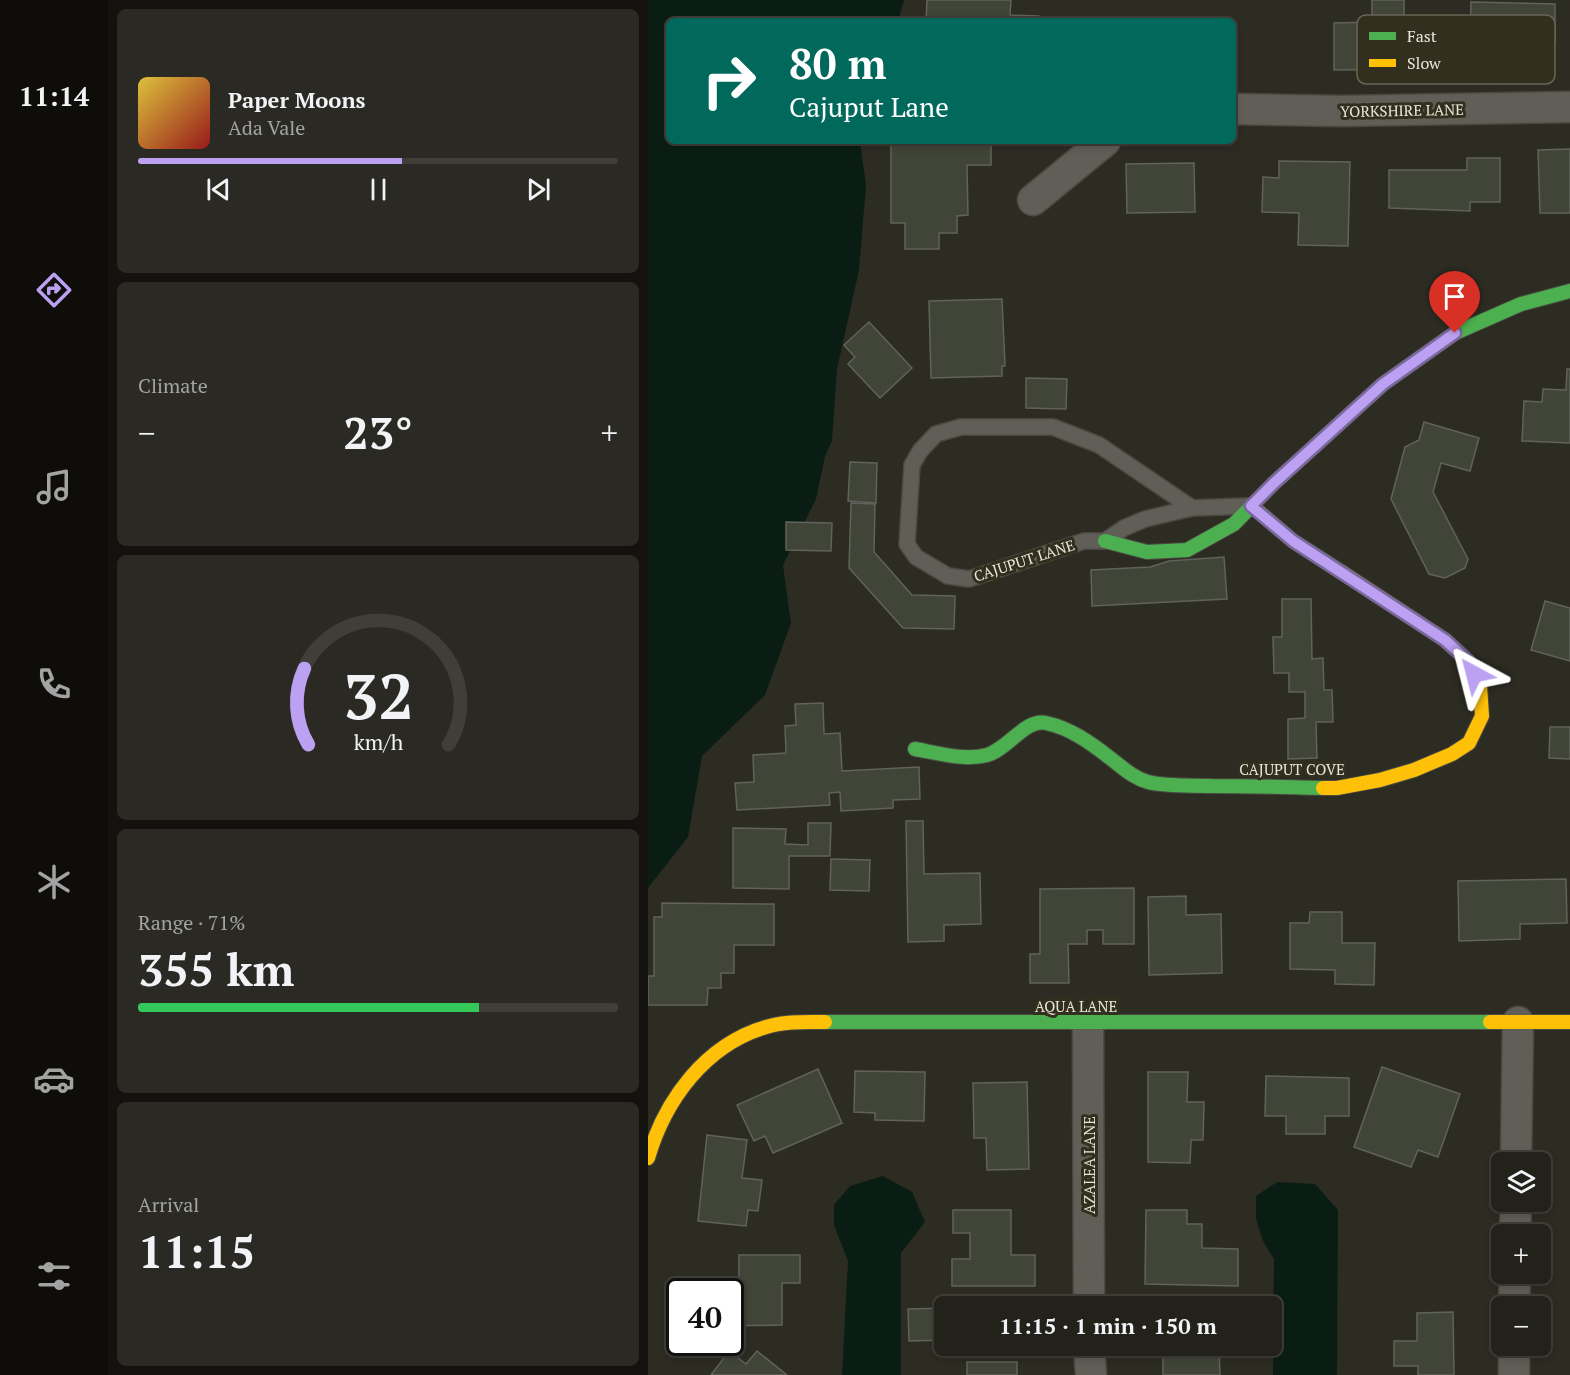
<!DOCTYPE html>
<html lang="en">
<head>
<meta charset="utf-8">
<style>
	:root { --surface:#22211a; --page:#2a2923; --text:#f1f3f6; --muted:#a2a3a2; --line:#3f3e39; --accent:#bca0f2 }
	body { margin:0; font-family:"PT Serif",serif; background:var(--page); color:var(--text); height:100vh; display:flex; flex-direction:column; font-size:22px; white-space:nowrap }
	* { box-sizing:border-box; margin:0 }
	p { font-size:20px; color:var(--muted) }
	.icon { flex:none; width:33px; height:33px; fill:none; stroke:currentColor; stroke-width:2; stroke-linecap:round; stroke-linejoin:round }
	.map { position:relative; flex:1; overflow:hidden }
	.details { display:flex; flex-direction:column; gap:9px; padding:9px; background:#13120e; width:540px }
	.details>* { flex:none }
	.hud { position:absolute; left:18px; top:18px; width:570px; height:126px; border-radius:9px; box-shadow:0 3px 9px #0003,0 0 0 2px var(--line); background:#00695c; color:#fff; overflow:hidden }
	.tools { position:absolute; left:843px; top:1152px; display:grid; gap:12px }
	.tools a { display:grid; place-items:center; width:60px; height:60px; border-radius:9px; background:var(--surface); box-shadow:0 3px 9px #0003,0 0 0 2px var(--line); font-size:30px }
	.speed { position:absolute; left:18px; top:1278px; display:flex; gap:12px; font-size:30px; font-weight:700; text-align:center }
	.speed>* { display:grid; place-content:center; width:78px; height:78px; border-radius:50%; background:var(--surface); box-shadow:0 3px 9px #0003,0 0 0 2px var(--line); line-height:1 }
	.speed .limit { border:3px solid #111; border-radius:9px; background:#fff; color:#111 }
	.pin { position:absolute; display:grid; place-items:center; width:51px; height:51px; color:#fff; margin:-62px -26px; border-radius:50% 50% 50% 0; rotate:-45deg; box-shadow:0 0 6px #0007 }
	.pin .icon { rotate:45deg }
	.me { position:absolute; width:66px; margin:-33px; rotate:322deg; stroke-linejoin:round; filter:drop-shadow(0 0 4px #0008) }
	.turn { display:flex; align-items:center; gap:21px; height:126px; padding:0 24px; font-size:27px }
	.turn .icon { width:78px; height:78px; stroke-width:2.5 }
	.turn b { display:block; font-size:42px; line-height:51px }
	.big { font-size:45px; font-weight:600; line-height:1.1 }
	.details .tile { flex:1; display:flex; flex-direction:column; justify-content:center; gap:9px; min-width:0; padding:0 21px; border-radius:9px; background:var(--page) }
	.details .dial { align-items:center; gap:0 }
	.dial svg { height:156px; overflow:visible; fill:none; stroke:var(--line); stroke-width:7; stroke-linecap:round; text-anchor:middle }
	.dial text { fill:var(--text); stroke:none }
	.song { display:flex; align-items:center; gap:18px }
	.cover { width:72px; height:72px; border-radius:9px; background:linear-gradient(135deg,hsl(50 70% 55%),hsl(0 70% 35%)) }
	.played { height:6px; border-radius:3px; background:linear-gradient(90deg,var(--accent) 55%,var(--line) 55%) }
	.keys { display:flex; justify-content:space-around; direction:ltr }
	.heat { display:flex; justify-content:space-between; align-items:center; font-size:33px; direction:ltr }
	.charge { height:9px; border-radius:4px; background:linear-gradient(90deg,#34c759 71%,var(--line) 0) }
	.trip { position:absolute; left:286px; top:1296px; width:348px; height:60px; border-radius:9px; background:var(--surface); box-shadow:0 3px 9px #0003,0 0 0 2px var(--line); font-weight:600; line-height:60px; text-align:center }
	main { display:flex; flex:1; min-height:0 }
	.dock { display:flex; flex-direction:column; width:108px; justify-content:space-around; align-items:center; background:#0e0d0a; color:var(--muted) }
	.dock .icon { width:42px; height:42px }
	.dock .active { color:var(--accent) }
	.dock b { font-size:27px; color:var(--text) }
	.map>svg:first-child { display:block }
	.water { fill:#0a1d14 }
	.building { fill:#414538; stroke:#60625b; stroke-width:1.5 }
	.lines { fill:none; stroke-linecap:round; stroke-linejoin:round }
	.lane-casing { stroke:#4b4a42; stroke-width:18 }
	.street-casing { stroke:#4b4a42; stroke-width:33 }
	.fast-casing { stroke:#4b4a42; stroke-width:16 }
	.slow-casing { stroke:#4b4a42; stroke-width:16 }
	.lane { stroke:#5f5e57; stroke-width:15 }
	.street { stroke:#5f5e57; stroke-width:30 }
	.fast { stroke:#4caf50; stroke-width:14 }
	.slow { stroke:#ffc107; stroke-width:14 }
	.route-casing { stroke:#7a689d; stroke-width:15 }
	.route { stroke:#bca0f2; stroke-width:10 }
	.labels { text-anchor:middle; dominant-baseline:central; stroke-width:6; stroke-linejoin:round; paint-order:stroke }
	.street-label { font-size:15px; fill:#e8e6db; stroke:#322f1e }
	.key { fill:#322f1e; stroke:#696657; stroke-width:1.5 }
	.key-label { font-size:16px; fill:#e8e6db }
</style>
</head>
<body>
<main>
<nav class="dock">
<b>11:14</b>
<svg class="icon active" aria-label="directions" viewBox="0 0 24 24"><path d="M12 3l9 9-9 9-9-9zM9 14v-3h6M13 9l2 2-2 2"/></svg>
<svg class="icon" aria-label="music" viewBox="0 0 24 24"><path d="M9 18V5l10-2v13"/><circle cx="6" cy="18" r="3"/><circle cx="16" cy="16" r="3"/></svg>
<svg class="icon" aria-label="phone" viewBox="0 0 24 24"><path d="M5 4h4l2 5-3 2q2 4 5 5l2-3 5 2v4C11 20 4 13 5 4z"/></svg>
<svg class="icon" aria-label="climate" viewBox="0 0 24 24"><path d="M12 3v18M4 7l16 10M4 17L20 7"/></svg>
<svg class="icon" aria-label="car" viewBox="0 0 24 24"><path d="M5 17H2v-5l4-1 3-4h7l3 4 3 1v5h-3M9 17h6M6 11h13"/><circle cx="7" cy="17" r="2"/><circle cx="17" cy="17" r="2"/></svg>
<svg class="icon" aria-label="filters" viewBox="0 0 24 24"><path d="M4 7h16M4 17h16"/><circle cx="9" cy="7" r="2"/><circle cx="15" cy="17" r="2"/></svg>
</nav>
<section class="details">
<div class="tile">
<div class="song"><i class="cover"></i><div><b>Paper Moons</b><p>Ada Vale</p></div></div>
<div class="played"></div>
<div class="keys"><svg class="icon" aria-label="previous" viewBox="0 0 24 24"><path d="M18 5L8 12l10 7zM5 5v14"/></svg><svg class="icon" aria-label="pause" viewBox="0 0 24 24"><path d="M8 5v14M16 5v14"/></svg><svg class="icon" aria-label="next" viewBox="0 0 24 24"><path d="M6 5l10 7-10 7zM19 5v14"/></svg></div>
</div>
<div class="tile"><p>Climate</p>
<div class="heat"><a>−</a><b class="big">23°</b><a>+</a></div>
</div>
<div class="tile dial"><svg viewBox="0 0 100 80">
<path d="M14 69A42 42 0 1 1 86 69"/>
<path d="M14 69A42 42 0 0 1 12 30" stroke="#bca0f2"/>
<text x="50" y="56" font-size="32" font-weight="700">32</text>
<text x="50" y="72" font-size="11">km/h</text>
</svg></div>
<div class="tile"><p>Range · 71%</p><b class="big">355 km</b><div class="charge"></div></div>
<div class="tile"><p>Arrival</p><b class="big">11:15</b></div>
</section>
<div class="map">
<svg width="922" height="1375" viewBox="0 0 922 1375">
	<rect width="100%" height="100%" fill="#2d2c23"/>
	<g class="water">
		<path d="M0,0H256L250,21H21V141H212L218,185L211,270L189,369L184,441L177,456L168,499L135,565L143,623L117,695L54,756L40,837L0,888Z"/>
		<path d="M235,1176L264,1192L277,1222L253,1253V1375H194L200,1261L186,1225V1205L202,1186Z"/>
		<path d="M629,1182L667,1184L690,1210L689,1375H625L626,1259L615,1241L608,1219V1196Z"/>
	</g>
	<g class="building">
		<path d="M279,0H363L362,15L391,16V21H278Z"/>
		<path d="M724,0H756V69L686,70V23L724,22Z"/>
		<path d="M823,2L907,4V44L822,43Z"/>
		<path d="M243,141H343V165H319L320,215L309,216V233H291V249H257V223H243Z"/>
		<path d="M922,149V213H892L890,150Z"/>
		<path d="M819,158H852V202H822V211L741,208V170H819Z"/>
		<path d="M631,161L702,162L700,246L650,245L651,213L614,212L615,177L631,178Z"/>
		<path d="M546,163L547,212L479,213L478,164Z"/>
		<path d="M354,299L357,366H354V376L283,378L281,301Z"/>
		<path d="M221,322L264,368L232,398L200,364L207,357L196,345Z"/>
		<path d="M919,369H922V443L874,441L876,401L894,402L895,389L918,390Z"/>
		<path d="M378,378L419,379L418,409L378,408Z"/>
		<path d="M776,422L831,438L822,471L793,463L785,492L820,559L817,568L797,578L781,574L743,499L757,447L771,440Z"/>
		<path d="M202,462L229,463L228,503L200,501Z"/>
		<path d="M203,503L227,504L226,552L264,595L307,596L306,629L255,628L201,568Z"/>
		<path d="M138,522L184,523L183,551L138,550Z"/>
		<path d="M576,557L579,599L444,606L443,570L502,567L521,561Z"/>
		<path d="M634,599H663L664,659L675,658L676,690H684L685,722H668L669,758L640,759V719L657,718V692H641V673H626L625,637H634Z"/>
		<path d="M897,601L922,608V661L883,650Z"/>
		<path d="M175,703L176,734L192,733L194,771L271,767L272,799L245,800V808L193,811L192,792L181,793L182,805L89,810L87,783L106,782L105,755L138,753L137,726L148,725L147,704Z"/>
		<path d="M902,727H922V759L901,758Z"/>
		<path d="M258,821H275L276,874L332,873L333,924L296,925V941L260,942Z"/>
		<path d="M160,823H183L182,856H141V889L85,888V828L138,829L137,844L160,845Z"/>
		<path d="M183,859L222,860L221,891L182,890Z"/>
		<path d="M918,879L919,923L872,924V939L811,941L810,881Z"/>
		<path d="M486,888V944H455V930H439V944H420L421,983H382V954H392V889Z"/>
		<path d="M538,896V915L573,914L574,973L501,975L500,897Z"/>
		<path d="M14,903L126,904V945H86V973H73V988H60L59,1005H0V976H6V917H14Z"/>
		<path d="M662,912H694V943H727L726,985L687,984V970L642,969V923H661Z"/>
		<path d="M734,1067L812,1094L790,1157L770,1150L763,1167L706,1147Z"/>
		<path d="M170,1069L194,1123L125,1153L117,1136L106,1141L89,1105Z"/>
		<path d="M207,1071L277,1072L276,1121L227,1120V1113L206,1112Z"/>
		<path d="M500,1072H540L539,1102H556L555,1140H543L542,1163L500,1162Z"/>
		<path d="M618,1076L701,1078V1116H677V1134H638V1116H617Z"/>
		<path d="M379,1082L381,1169L339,1170L338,1138H326L325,1083Z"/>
		<path d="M59,1135L99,1140L94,1178L114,1180L110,1211L100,1210L98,1226L50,1221Z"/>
		<path d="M305,1210H363V1255H387V1286H304V1259H322V1233H305Z"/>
		<path d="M498,1210H539V1224H554V1248L590,1249V1286L497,1284Z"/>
		<path d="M91,1255H152V1283H134V1325L82,1326V1299H91Z"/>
		<path d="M297,1308V1340L261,1341L260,1309Z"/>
		<path d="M805,1312L806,1375H770V1366H746V1341H769V1313Z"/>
		<path d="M499,1346H571L572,1375H515V1347L500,1348Z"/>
		<path d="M81,1351L98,1364L109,1351L139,1375H63Z"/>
		<rect x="319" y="1362" width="50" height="13"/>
	</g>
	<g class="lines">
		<defs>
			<path id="lane" d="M544,508L497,519L476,528L457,541H436L321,579L300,576L268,557L259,544L264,465L272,451L288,434L313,427H405L451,445L544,508L599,506"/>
			<g id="street">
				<path d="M585,109L694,111L922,107"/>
				<path d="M385,200L457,141"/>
				<path d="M440,1023L441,1306"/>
				<path d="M868,1162L870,1022"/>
				<path d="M867,1234L868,1202"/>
				<path d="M866,1306L867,1274"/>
				<path d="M441,1346L443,1375"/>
				<path d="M866,1375V1346"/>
			</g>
			<g id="fast">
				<path d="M604,506L645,541L695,573"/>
				<path d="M457,541L499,552L539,550L586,524L626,483L735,384L807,333L873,304L922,291"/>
				<path d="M267,749C290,753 316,761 339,755C360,749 378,718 398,723C422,728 443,743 462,758C474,767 485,778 500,782C520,787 544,785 564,786C601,786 638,787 675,788"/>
				<path d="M177,1022H842"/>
			</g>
			<g id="slow">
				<path d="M675,788H689L732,780L766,770L804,754L821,743L834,716L832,686L820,661L797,640L695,573"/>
				<path d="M842,1022H922"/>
				<path d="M0,1158C17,1100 57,1045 118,1027C137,1021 157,1022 177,1022"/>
			</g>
		</defs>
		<use href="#lane" class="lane-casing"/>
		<use href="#street" class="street-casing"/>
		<use href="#fast" class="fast-casing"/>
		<use href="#slow" class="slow-casing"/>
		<use href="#lane" class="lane"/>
		<use href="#street" class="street"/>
		<use href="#fast" class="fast"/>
		<use href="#slow" class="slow"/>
	</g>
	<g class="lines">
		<defs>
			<path id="route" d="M807,333L735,384L626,483L603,506L645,541L797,640L820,661L826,674"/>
		</defs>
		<use href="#route" class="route-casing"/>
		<use href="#route" class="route"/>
	</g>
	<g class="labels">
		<g class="street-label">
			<text transform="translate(754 110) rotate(-1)">YORKSHIRE LANE</text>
			<text transform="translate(376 560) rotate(-18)">CAJUPUT LANE</text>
			<text x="644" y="769">CAJUPUT COVE</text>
			<text x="428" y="1006">AQUA LANE</text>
			<text transform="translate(441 1165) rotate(-90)">AZALEA LANE</text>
		</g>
	</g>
	<rect x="709" y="15" width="198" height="69" rx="9" class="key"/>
	<rect x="721" y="32" width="27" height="8" fill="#4caf50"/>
	<rect x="721" y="59" width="27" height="8" fill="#ffc107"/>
	<g class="key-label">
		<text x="759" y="42">Fast</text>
		<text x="759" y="69">Slow</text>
	</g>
</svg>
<div class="tools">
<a><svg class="icon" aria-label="layers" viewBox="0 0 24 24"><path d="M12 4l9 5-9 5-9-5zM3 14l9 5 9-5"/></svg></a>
<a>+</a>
<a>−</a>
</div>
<div class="speed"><div class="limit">40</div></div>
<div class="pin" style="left:807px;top:333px;background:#d93025"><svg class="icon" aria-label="arrive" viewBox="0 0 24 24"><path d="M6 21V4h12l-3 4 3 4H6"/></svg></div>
<svg class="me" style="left:826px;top:674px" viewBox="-20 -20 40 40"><path d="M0-17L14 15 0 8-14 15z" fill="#bca0f2" stroke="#fff" stroke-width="4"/></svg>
<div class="trip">11:15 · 1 min · 150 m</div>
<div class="hud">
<div class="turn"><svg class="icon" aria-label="right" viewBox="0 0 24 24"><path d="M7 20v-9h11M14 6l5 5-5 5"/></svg><div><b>80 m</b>Cajuput Lane</div></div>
</div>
</div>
</main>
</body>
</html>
